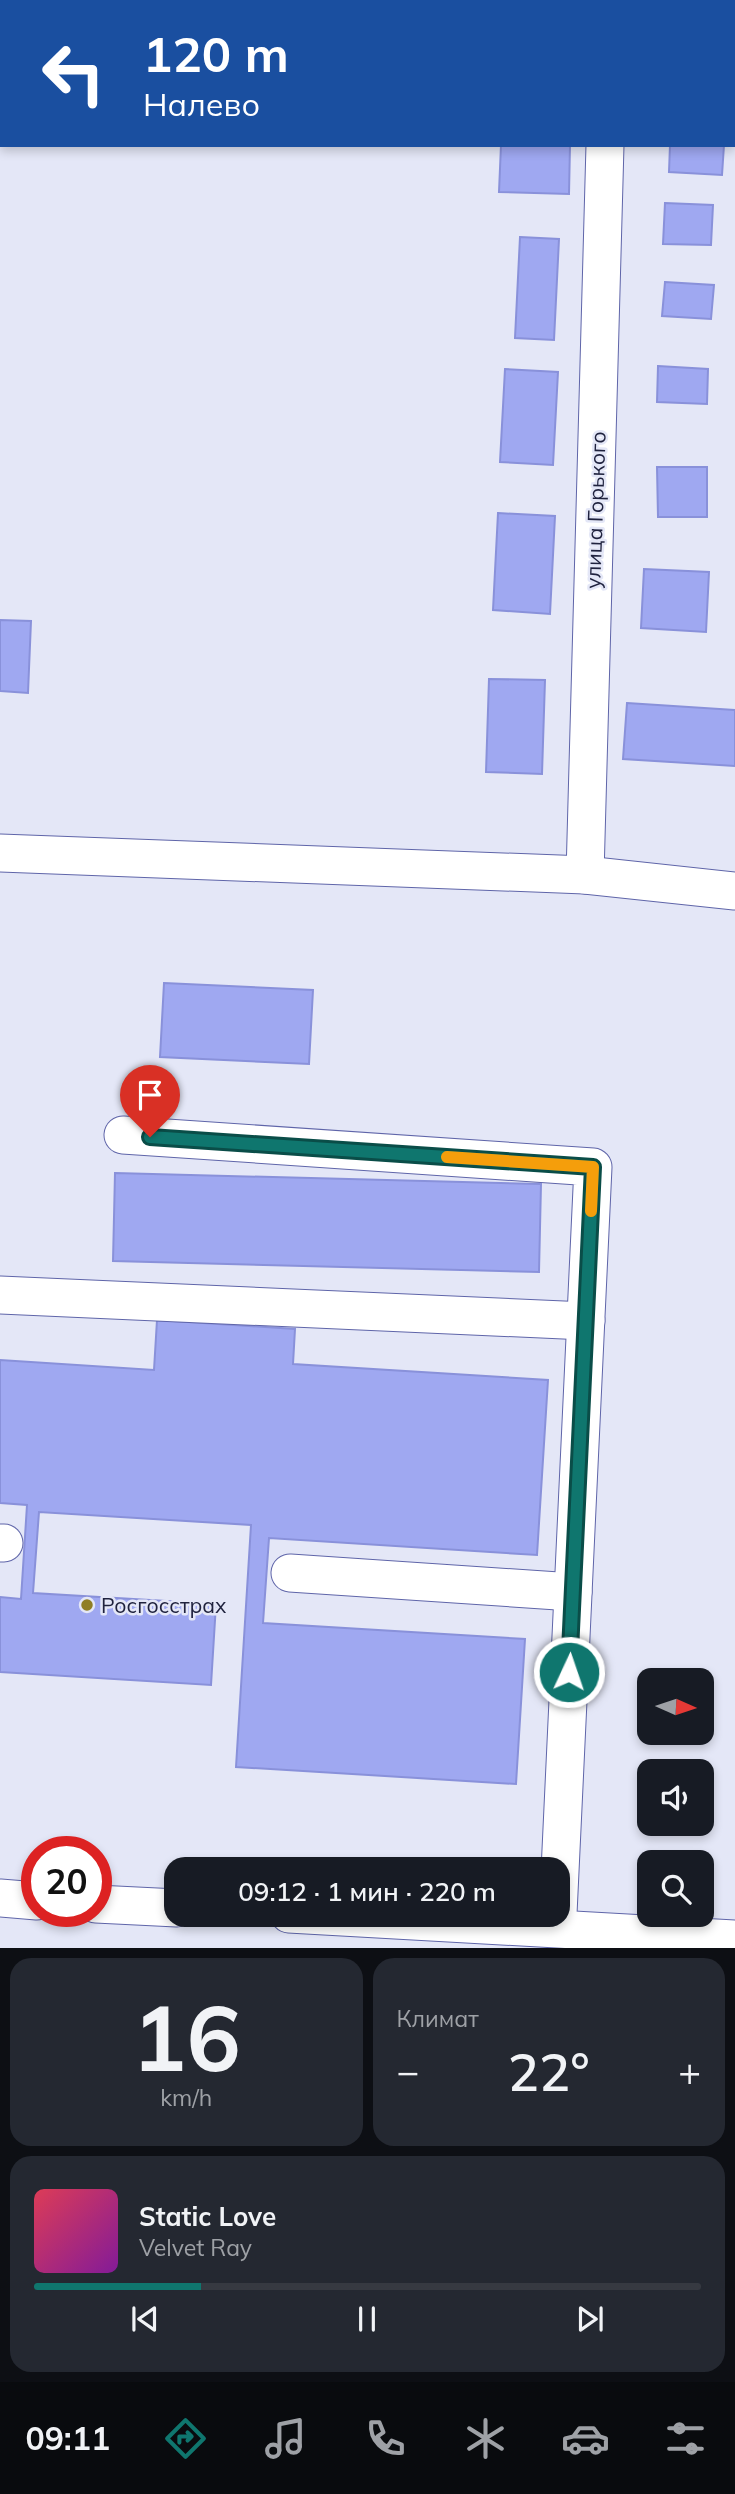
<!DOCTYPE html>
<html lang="ru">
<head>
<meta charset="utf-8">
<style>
	:root { --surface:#171b24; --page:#242831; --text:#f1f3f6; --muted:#9ea1a6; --line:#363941; --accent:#0f766e }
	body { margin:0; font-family:Mulish,sans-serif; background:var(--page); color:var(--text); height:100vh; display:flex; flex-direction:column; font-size:26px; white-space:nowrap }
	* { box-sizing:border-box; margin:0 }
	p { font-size:23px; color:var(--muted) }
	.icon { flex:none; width:38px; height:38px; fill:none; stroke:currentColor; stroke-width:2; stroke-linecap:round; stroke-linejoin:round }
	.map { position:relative; height:1948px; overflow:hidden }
	.details { display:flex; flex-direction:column; gap:10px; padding:10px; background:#0d0f14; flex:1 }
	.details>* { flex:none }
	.top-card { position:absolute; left:0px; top:0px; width:735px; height:147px; box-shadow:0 4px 10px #0003; background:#1a4fa0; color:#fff; overflow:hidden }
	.needle { width:46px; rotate:93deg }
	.fabs { position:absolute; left:637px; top:1668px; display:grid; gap:14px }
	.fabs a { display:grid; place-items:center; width:77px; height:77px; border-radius:14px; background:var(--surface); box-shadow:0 4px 10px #0003; font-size:35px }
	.speed { position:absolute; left:21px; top:1836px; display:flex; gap:14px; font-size:35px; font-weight:700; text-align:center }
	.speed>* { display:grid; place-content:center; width:91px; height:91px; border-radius:50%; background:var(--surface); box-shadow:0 4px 10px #0003; line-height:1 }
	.speed .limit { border:10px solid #d22; background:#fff; color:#111 }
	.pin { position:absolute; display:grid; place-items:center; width:60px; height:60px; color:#fff; margin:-72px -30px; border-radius:50% 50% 50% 0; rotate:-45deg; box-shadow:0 0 7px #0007 }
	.pin .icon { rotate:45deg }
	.me { position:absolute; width:77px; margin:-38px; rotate:3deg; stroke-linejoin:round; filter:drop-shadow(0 0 5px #0008) }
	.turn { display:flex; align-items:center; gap:24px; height:147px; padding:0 28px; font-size:32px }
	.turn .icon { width:91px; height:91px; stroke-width:2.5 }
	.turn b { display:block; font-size:49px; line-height:60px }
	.big { font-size:52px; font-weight:600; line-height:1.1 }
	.details .card { flex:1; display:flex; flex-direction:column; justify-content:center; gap:10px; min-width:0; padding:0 24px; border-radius:21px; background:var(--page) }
	.details .dial { align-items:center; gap:0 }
	.dial b { font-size:91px; line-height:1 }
	.song { display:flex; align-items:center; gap:21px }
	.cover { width:84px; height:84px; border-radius:10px; background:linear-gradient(135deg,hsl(350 70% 55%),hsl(290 70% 35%)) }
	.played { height:7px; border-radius:4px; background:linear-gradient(90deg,var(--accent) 25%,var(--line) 25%) }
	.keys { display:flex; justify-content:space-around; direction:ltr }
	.heat { display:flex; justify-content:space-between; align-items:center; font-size:38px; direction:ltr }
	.details .tiles { flex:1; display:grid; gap:10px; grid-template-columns:1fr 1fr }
	.card:last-child { grid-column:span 2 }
	.trip { position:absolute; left:164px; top:1857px; width:406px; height:70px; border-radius:21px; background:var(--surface); box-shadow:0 4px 10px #0003; font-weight:600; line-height:70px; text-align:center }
	.dock { display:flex; height:112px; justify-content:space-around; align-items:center; background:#090b0e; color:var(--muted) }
	.dock .icon { width:49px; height:49px }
	.dock .active { color:var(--accent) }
	.dock b { font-size:32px; color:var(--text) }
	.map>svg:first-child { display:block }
	.building { fill:#9fa8f1; stroke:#8991da; stroke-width:2 }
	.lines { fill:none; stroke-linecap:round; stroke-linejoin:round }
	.minor-casing { stroke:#5f65a9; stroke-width:39 }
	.minor { stroke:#fff; stroke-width:37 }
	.route-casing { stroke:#0a4d48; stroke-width:18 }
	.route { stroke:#0f766e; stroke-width:12 }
	.slow { stroke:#f59e0b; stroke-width:12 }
	.poi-dot { fill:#8f7e24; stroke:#e4e7f7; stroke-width:2.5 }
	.labels { text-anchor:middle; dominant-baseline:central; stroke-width:5; stroke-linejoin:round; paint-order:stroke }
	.street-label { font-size:21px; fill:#1f223e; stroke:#e4e7f7 }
	.poi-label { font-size:21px; fill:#1f223e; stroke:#e4e7f7; text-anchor:start }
</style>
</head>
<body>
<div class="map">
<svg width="735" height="1948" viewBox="0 0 735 1948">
	<rect width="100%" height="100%" fill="#e4e7f7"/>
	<g class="building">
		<path d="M673,0H723L673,2Z"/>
		<path d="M501,145H570L569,194L499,192Z"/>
		<path d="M670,145H724L722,175L669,172Z"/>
		<path d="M665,203L713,205L711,245L663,244Z"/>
		<path d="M520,237L559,239L554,340L515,338Z"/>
		<path d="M665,282L714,285L711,319L662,316Z"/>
		<path d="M658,366L708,369L707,404L657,402Z"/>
		<path d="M505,369L558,372L553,465L500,462Z"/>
		<path d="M657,467H707V517H658Z"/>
		<path d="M498,513L555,516L550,614L493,610Z"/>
		<path d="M644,569L709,572L706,632L641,628Z"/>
		<path d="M0,620L31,621L28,693L0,691Z"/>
		<path d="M489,679L545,680L542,774L486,772Z"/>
		<path d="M627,703L735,710V766L623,759Z"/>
		<path d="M164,983L313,990L309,1064L160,1057Z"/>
		<path d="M115,1173L541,1184L539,1272L113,1261Z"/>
		<path d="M157,1320L295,1329L293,1364L548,1380L537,1555L269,1538L263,1623L525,1639L516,1784L236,1767L251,1525L39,1512L33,1593L216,1604L211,1685L0,1672V1597L21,1599L27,1505L0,1503V1360L154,1370Z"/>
	</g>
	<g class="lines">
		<defs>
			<g id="minor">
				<path d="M609,2V0"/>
				<path d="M0,853L585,875L735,891"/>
				<path d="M585,875L605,145"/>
				<path d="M123,1135L593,1167L558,1914"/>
				<path d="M0,1295L586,1321"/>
				<path d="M0,1543H4"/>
				<path d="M290,1573L573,1592"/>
				<path d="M0,1898L37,1901"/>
				<path d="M96,1904L177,1908"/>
				<path d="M289,1914L735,1939"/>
			</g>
		</defs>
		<use href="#minor" class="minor-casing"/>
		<use href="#minor" class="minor"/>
	</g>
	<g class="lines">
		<defs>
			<path id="route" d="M150,1137L593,1167L569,1672"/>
		</defs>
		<use href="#route" class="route-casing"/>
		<use href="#route" class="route"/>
		<path class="slow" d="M447,1157L593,1167L591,1211"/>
	</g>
	<circle class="poi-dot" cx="87" cy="1605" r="7"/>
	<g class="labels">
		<g class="street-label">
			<text transform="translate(595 510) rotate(-88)">улица Горького</text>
		</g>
		<g class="poi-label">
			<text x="101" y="1605">Росгосстрах</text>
		</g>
	</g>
</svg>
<div class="fabs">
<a><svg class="needle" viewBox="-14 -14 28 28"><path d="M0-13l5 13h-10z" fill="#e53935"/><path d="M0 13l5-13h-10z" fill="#9ea1a6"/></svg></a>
<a><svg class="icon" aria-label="sound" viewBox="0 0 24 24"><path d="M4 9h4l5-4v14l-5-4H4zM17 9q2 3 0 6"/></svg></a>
<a><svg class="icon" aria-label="search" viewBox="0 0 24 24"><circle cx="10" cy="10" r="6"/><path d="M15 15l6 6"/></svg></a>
</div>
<div class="speed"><div class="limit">20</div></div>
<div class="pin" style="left:150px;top:1137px;background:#d93025"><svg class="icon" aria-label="arrive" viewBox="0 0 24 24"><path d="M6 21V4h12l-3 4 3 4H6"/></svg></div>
<svg class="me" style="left:569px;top:1672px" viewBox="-20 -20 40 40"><circle r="17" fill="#0f766e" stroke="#fff" stroke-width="3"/><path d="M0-11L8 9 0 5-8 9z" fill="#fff"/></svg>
<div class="trip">09:12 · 1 мин · 220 m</div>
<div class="top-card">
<div class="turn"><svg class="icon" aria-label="left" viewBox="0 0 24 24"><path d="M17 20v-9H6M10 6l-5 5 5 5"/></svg><div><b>120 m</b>Налево</div></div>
</div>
</div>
<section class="details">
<div class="tiles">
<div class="card dial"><b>16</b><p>km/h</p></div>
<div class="card"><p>Климат</p>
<div class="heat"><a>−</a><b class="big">22°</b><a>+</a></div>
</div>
<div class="card">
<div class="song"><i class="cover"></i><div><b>Static Love</b><p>Velvet Ray</p></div></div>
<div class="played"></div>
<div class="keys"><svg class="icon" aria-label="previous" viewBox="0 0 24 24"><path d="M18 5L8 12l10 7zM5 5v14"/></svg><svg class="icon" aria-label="pause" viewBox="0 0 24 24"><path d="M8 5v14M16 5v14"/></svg><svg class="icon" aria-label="next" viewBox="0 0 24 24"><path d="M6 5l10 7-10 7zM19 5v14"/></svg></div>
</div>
</div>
</section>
<nav class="dock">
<b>09:11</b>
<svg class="icon active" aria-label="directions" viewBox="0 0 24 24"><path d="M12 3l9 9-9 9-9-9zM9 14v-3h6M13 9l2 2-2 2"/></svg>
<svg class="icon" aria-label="music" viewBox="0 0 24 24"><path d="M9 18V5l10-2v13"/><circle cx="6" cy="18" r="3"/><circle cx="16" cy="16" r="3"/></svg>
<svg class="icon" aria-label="phone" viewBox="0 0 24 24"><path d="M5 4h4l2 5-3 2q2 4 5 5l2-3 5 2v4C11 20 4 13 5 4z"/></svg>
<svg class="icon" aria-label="climate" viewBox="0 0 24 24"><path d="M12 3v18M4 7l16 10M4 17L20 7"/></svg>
<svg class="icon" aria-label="car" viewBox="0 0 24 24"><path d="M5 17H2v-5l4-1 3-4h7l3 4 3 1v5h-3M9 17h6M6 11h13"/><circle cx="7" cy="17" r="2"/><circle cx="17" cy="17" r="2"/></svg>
<svg class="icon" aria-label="filters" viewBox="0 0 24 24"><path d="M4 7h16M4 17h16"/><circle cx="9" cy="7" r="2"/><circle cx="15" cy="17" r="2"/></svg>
</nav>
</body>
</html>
